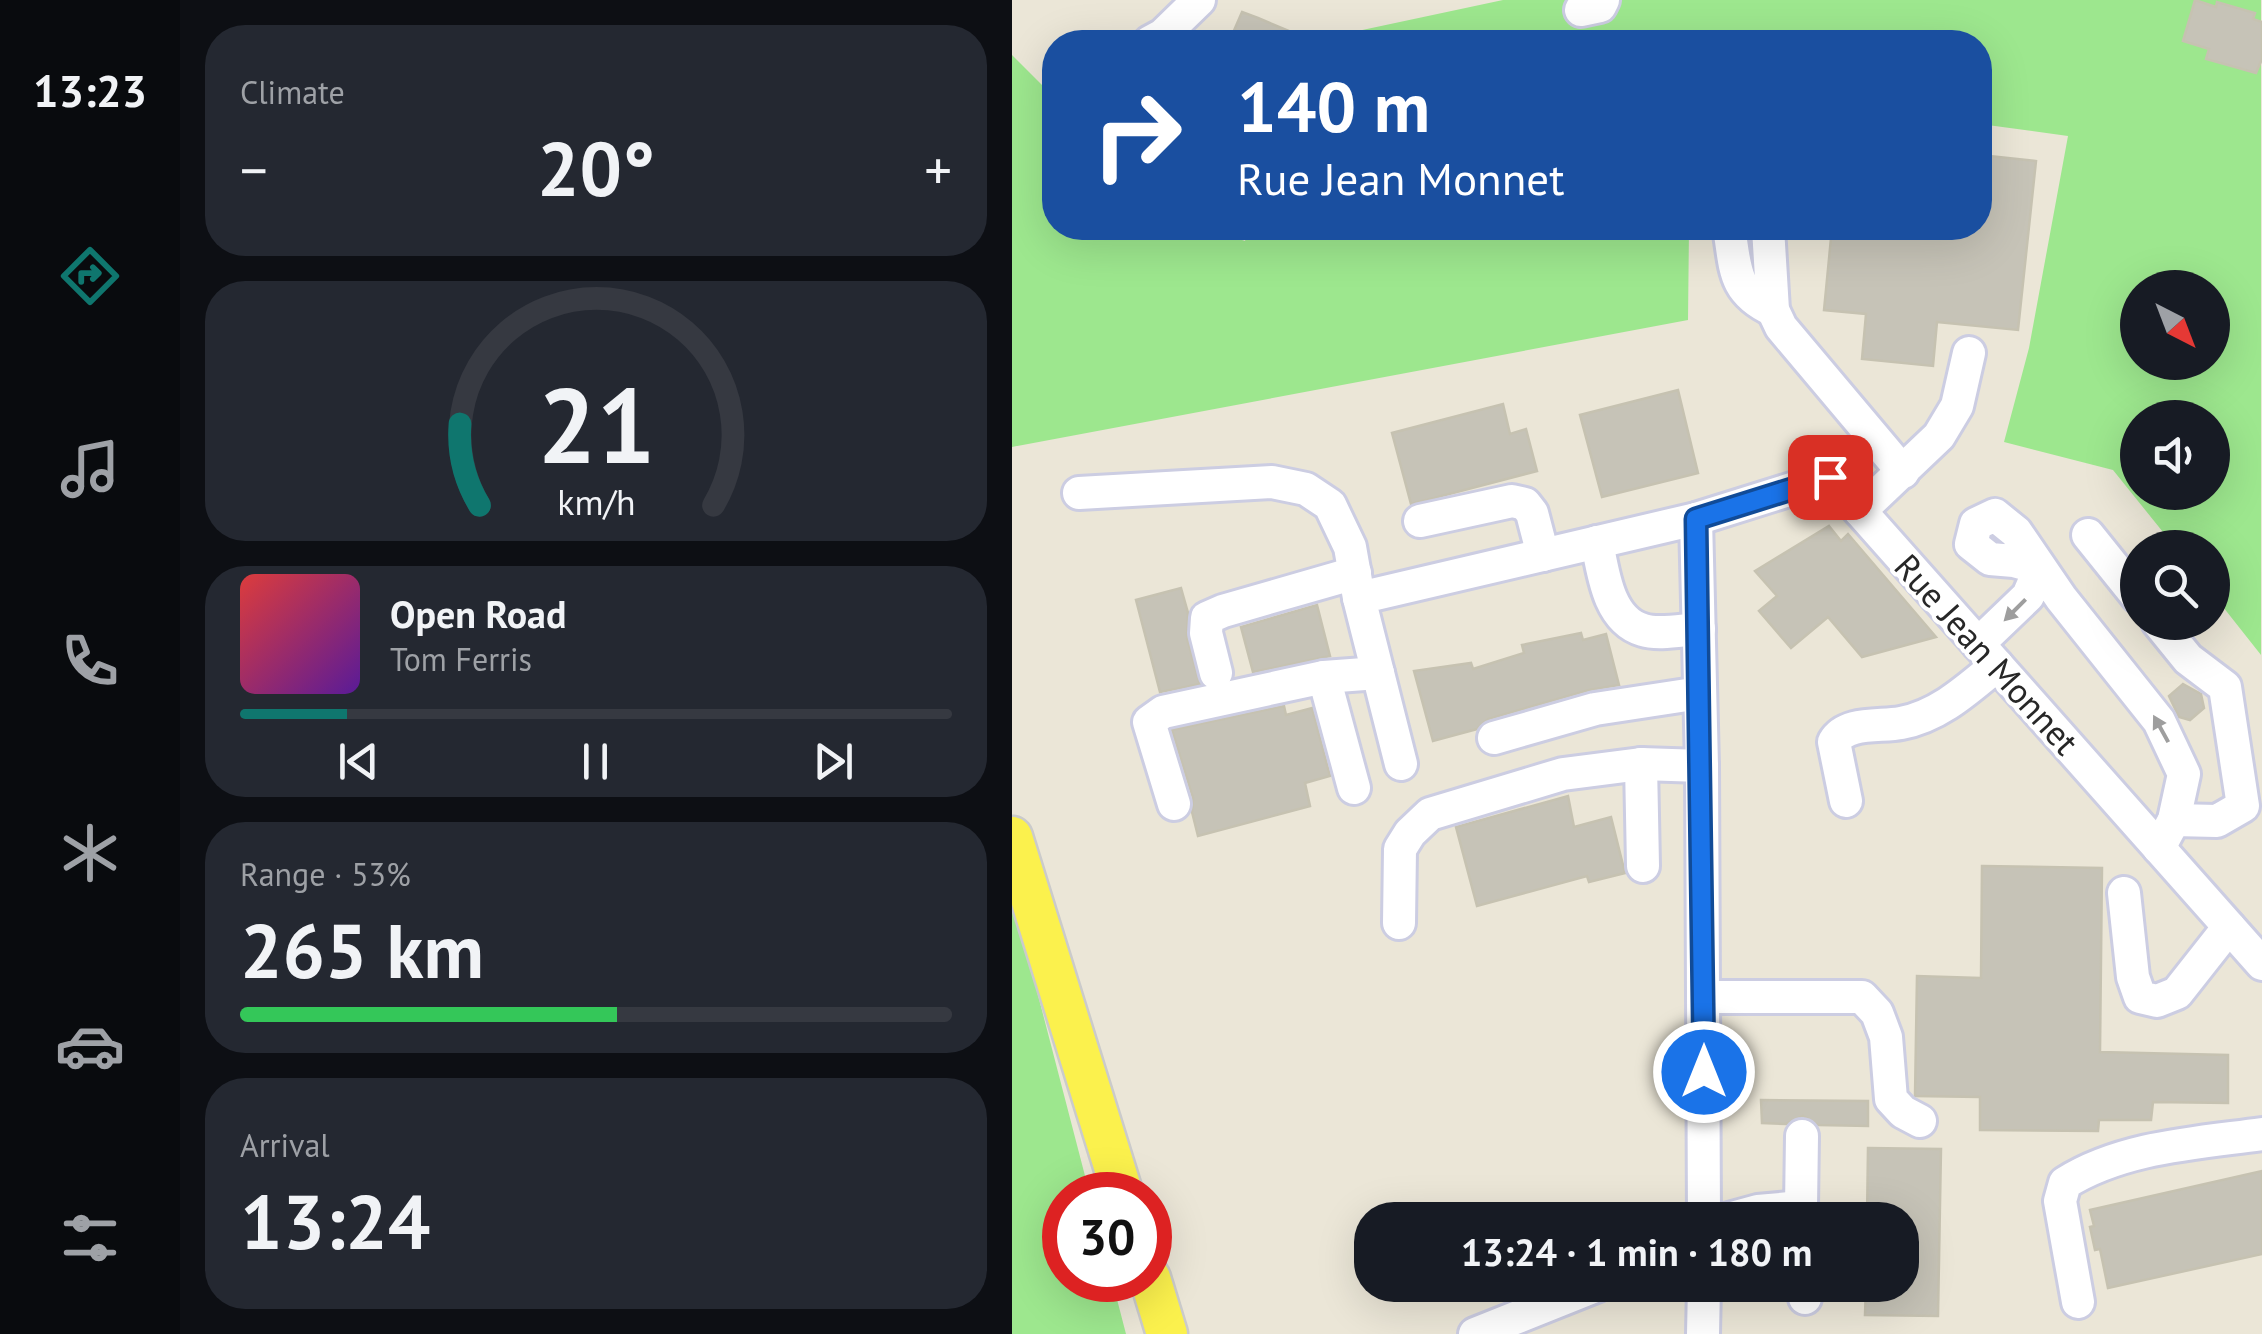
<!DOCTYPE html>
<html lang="en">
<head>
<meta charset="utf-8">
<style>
	:root { --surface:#171b24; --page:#242831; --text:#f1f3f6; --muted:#9ea1a6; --line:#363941; --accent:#0f766e }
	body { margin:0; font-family:"PT Sans",sans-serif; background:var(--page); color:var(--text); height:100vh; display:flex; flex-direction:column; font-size:38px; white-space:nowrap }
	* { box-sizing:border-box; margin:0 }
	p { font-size:32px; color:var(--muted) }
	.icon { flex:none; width:55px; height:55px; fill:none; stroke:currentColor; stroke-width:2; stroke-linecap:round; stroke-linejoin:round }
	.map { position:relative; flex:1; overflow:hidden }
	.drawer { display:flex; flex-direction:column; gap:25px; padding:25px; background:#0d0f14; width:832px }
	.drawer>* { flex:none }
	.hud { position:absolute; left:30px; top:30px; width:950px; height:210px; border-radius:40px; box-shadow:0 10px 40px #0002; background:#1a4fa0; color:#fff; overflow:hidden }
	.needle { width:65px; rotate:138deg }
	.fabs { position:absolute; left:1108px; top:270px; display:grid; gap:20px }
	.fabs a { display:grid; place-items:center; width:110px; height:110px; border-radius:50%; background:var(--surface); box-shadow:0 10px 40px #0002; font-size:50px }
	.speed { position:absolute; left:30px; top:1172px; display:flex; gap:20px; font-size:50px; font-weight:700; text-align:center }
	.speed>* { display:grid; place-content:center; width:130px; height:130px; border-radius:50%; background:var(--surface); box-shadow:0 10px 40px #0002; line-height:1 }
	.speed .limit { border:15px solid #d22; background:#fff; color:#111 }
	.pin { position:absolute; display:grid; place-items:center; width:85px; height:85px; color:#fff; margin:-42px; border-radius:20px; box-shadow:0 5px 15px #0006 }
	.me { position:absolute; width:110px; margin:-55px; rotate:0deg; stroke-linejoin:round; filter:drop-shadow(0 0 8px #0008) }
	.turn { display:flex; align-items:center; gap:35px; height:210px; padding:0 30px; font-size:45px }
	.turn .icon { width:130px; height:130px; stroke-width:2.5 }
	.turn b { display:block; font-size:70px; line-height:85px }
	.big { font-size:75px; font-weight:600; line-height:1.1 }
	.drawer .card { flex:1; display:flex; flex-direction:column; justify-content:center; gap:15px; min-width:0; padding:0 35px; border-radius:40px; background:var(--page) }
	.drawer .dial { align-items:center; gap:0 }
	.dial svg { height:260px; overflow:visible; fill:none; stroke:var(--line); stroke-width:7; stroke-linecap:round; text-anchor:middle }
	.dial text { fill:var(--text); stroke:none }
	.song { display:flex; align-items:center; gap:30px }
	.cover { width:120px; height:120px; border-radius:15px; background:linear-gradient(135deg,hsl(0 70% 55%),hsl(270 70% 35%)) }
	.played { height:10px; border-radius:5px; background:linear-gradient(90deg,var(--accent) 15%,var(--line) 15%) }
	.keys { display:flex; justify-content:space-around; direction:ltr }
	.heat { display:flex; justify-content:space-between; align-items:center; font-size:55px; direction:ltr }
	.charge { height:15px; border-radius:8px; background:linear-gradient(90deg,#34c759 53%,var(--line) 0) }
	.trip { position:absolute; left:342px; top:1202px; width:565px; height:100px; border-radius:40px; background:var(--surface); box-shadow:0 10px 40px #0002; font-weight:600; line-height:100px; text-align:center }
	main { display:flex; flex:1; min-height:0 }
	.dock { display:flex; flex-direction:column; width:180px; justify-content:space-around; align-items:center; background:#090b0e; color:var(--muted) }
	.dock .icon { width:70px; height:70px }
	.dock .current { color:var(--accent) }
	.dock b { font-size:45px; color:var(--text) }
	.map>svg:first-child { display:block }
	.green { fill:#9de78e; fill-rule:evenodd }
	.building { fill:#c6c3b7; stroke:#c6c2b1; stroke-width:2.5 }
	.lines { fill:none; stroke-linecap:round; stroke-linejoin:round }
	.minor-casing { stroke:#cccde2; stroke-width:38 }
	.major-casing { stroke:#cbcbcb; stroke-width:45 }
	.minor { stroke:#fff; stroke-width:32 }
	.major { stroke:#fbf14d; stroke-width:40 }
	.oneway { fill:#9e9e9e }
	.route-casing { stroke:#114b97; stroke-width:25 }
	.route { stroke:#1a73e8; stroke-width:18 }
	.labels { text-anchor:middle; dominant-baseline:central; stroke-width:8; stroke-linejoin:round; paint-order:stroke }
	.street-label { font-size:35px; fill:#272727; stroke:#fff }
</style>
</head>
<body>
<main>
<nav class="dock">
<b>13:23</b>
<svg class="icon current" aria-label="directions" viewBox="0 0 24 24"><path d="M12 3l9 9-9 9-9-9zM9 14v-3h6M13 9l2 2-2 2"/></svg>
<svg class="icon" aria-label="music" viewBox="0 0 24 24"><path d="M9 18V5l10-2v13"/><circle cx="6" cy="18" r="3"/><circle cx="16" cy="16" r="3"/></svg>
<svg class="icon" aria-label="phone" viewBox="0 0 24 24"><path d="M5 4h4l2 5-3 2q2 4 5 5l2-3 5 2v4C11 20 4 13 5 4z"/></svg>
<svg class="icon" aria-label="climate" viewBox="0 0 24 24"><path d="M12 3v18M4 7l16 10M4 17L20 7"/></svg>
<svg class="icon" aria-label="car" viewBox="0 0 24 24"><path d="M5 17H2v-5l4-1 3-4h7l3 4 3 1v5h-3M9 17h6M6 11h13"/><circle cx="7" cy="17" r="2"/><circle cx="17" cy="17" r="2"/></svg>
<svg class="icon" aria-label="filters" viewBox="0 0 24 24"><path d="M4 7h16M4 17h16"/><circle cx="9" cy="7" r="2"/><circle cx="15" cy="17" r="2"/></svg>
</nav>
<section class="drawer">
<div class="card"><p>Climate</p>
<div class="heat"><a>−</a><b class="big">20°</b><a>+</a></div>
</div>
<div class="card dial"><svg viewBox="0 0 100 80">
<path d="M14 69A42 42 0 1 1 86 69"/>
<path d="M14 69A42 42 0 0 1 8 44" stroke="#0f766e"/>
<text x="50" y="56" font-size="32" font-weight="700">21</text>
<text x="50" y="72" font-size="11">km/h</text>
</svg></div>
<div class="card">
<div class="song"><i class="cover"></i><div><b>Open Road</b><p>Tom Ferris</p></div></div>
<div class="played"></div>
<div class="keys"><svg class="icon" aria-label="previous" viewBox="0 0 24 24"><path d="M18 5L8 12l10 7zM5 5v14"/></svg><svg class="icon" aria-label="pause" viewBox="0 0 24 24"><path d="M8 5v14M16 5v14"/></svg><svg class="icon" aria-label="next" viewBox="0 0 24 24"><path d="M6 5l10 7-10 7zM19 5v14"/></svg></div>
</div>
<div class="card"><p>Range · 53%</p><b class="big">265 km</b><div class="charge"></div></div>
<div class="card"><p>Arrival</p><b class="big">13:24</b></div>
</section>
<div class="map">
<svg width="1250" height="1334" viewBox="0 0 1250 1334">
	<rect width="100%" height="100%" fill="#ebe6d7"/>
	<g class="green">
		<path d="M491,0H1249V655L1200,593V548L1163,547L1101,470L992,442L1017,348L1056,136L968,124V42H294ZM1125,288H1200V362H1125ZM1125,418H1200V492H1125Z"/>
		<path d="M0,55L42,97V228H195L233,241L238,228H677L676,320L0,447Z"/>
		<path d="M0,895L78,1195H52V1280H100L114,1334H0Z"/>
	</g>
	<g class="building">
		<path d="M1183,0L1204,7L1205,2L1243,13L1241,19L1250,22V59L1244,73L1194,59L1197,49L1171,41Z"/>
		<path d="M230,12L246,18L303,42H217Z"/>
		<path d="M968,155L1024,161L1006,330L925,322L921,366L850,359L854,314L812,310L820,228H968Z"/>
		<path d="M666,390L686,473L590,497L568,415Z"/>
		<path d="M491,404L498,434L514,429L525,471L399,504L380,433Z"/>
		<path d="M817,526L829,541L836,534L924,637L850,657L816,617L779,648L747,611L765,596L743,571Z"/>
		<path d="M169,588L176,613L175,638L188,684L148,692L124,600Z"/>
		<path d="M305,605L318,656L241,672L229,627Z"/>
		<path d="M569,633L571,640L594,634L607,685L577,690L476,719L465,729L421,741L402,671L459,663L461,669L512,653L510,645Z"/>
		<path d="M1171,684L1189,694L1192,708L1178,720L1167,717L1157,696Z"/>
		<path d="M272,706L274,715L300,708L318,776L293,783L298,806L186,836L180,812L181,798L160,730Z"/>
		<path d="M556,796L562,827L599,817L613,873L577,882L575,876L465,906L444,827Z"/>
		<path d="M970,866L1090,868L1088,1052L1216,1055V1103L1141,1102L1139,1120H1087L1086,1131L968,1130V1097L903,1096L905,976L969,978Z"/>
		<path d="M749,1100L856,1101V1126L806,1125L791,1116L774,1124L750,1123Z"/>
		<path d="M856,1148L929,1149L926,1316L853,1315L854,1285H890V1220H855Z"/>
		<path d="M1250,1171V1254L1096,1288L1088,1249L1083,1250L1078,1227L1082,1226L1078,1210Z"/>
	</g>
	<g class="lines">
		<defs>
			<g id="minor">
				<path d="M569,10L588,6L591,0"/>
				<path d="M138,42L151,35L187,0"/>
				<path d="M717,228C724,268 720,291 761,310"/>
				<path d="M756,228L761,310L769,327L891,472"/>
				<path d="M67,493L260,482L294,489L318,505L338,547L347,598"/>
				<path d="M848,511L927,436L945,406L957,353"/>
				<path d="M684,519L690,766L692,1220"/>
				<path d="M408,521L500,501L513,504L520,513L531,555"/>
				<path d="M1076,535L1125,596"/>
				<path d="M585,542C591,572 596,620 631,630C646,635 670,630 687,629"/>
				<path d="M1146,622L1176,659L1213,687L1231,806L1205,821L1162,820"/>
				<path d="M966,644L1016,596L1028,568L1002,561L978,559L959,544L964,524L983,515L1004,532L1049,598L1147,721L1172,774L1162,820L1147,848"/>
				<path d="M204,673L194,633L195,618L211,611L343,573"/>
				<path d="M312,677L342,788"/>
				<path d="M482,738L583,709L688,693"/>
				<path d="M389,764L347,598L684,519L818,477L1250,964"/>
				<path d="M629,764L631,866"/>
				<path d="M834,801L822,742C834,721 868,727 889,723C927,716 956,689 985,665"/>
				<path d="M162,804L137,722L151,712L312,677L366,673"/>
				<path d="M1112,893L1121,977L1128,997L1145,1001L1165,993L1217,927"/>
				<path d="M387,923L388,849L398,833L418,814L551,774L629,764L690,766"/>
				<path d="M691,997H850L865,1013L874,1037L879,1099L891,1112L908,1121"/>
				<path d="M789,1207L790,1136"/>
				<path d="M713,1220L746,1211L789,1207V1220"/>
				<path d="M793,1285V1298"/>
				<path d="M1066,1302L1048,1201L1053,1183C1110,1147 1184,1143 1250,1134"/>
				<path d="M463,1334L586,1285"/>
				<path d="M691,1334L692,1285"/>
			</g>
			<g id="major">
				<path d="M0,837L111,1195"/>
				<path d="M138,1278L155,1334"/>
			</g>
		</defs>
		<use href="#minor" class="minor-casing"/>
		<use href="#major" class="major-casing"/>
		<use href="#minor" class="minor"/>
		<use href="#major" class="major"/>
	</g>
	<defs><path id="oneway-solid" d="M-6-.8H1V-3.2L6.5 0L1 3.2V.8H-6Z" transform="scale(2.5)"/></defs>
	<g class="oneway">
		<use href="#oneway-solid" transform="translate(1003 610) rotate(135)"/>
		<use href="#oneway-solid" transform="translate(1149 729) rotate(-119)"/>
	</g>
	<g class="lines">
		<defs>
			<path id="route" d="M692,1072L684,519L818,477"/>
		</defs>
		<use href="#route" class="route-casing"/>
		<use href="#route" class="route"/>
	</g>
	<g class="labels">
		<g class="street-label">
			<text transform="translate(975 654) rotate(48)">Rue Jean Monnet</text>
		</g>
	</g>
</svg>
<div class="fabs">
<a><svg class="needle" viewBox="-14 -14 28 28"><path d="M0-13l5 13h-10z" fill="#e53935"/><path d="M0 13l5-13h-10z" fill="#9ea1a6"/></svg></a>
<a><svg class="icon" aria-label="sound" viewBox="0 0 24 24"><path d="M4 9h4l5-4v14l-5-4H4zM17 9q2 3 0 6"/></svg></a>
<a><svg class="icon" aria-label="search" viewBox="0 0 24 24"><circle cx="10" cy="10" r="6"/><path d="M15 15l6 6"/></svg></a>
</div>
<div class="speed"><div class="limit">30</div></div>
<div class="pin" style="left:818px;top:477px;background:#d93025"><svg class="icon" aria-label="arrive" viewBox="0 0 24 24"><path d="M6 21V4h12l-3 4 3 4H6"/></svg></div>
<svg class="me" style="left:692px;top:1072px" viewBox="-20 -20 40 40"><circle r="17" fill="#1a73e8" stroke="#fff" stroke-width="3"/><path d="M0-11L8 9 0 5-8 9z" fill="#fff"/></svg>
<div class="trip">13:24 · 1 min · 180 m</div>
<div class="hud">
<div class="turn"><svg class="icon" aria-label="right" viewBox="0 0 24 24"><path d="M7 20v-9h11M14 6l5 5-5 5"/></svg><div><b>140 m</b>Rue Jean Monnet</div></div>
</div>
</div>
</main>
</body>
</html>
